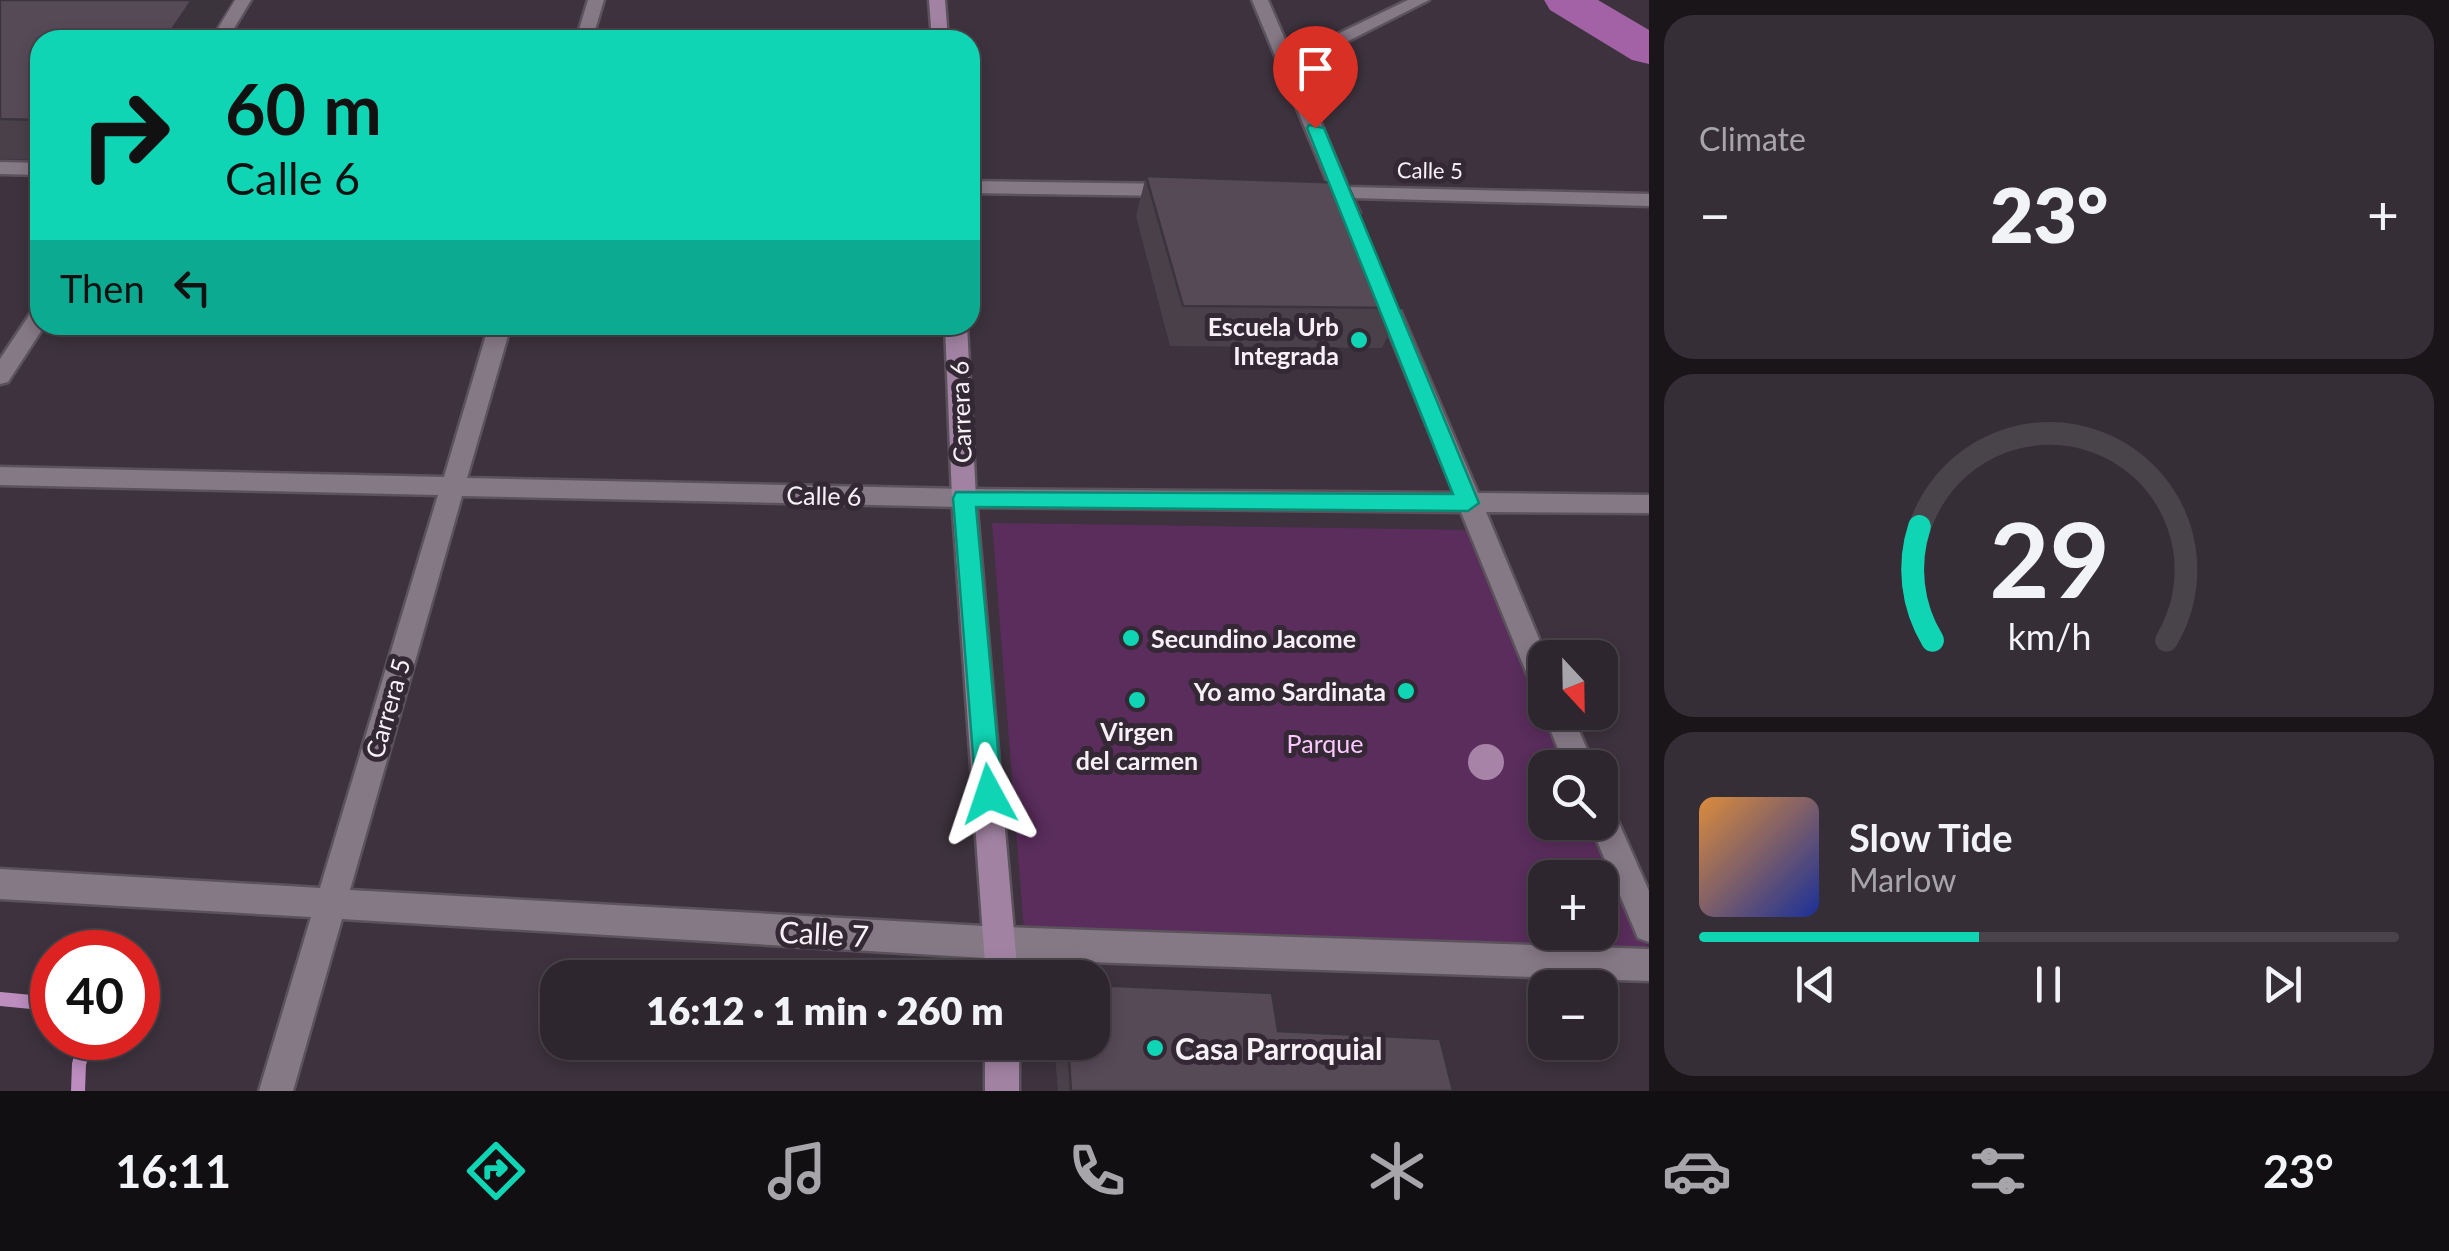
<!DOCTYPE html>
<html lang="en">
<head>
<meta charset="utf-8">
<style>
	:root { --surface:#2e262e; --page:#362e36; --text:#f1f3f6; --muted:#a7a5aa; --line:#49434a; --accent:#10d5b4 }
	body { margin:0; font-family:Lato,sans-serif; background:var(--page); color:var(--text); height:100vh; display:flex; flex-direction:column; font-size:38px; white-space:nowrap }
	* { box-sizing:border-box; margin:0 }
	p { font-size:32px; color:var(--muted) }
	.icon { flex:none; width:55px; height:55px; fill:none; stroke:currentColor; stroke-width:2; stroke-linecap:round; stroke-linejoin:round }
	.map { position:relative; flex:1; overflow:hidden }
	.drawer { display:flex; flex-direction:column; gap:15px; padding:15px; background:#191519; width:800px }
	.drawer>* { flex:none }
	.guide { position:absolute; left:30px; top:30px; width:950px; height:305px; border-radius:30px; box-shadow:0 5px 15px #0003,0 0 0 2px var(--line); background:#10d5b4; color:#111; overflow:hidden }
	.needle { width:65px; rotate:158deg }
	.controls { position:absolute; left:1528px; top:640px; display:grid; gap:20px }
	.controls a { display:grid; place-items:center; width:90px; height:90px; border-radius:20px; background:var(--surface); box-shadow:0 5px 15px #0003,0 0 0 2px var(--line); font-size:50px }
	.speed { position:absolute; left:30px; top:930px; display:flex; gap:20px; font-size:50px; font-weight:700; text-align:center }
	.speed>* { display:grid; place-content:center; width:130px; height:130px; border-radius:50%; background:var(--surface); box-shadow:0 5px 15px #0003,0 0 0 2px var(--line); line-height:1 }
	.speed .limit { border:15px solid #d22; background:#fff; color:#111 }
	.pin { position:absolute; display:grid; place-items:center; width:85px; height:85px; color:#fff; margin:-102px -42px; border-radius:50% 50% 50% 0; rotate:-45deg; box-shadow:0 0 10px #0007 }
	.pin .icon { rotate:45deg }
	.me { position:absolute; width:110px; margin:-55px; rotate:355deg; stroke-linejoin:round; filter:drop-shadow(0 0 8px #0008) }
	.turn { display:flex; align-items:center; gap:35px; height:210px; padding:0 30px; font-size:45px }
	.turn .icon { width:130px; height:130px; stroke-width:2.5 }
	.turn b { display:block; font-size:70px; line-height:85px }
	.then { display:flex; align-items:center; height:95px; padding:0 30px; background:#0003; gap:20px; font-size:38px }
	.big { font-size:75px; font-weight:800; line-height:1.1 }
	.drawer .card { flex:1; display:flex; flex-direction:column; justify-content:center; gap:15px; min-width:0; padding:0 35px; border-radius:30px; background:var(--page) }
	.drawer .dial { align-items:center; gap:0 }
	.dial svg { height:260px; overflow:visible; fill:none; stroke:var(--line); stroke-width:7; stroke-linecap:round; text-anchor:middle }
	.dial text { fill:var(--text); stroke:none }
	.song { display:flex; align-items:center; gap:30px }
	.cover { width:120px; height:120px; border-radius:15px; background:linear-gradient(135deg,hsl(30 70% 55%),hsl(230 70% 35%)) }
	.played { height:10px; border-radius:5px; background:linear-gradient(90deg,var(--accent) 40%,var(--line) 40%) }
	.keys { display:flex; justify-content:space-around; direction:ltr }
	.heat { display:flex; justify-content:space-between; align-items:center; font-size:55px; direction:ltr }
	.trip { position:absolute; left:540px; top:960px; width:570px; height:100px; border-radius:30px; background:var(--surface); box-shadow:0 5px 15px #0003,0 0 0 2px var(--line); font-weight:800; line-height:100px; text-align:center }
	.tabs { display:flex; height:160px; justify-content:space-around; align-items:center; background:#120f12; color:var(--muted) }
	.tabs .icon { width:70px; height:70px }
	.tabs .selected { color:var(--accent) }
	.tabs b { font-size:45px; color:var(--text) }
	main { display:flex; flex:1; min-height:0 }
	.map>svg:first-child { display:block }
	.green { fill:#5a2d5c; fill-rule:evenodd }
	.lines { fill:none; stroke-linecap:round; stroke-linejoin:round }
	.stream { stroke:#bc8dbe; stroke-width:14 }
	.river { fill:#a362a5; fill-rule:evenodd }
	.street-casing { stroke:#5b525b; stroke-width:5 }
	.secondary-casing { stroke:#5b525b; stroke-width:5 }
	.street { fill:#867986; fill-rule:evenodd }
	.secondary { fill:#a182a2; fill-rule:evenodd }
	.tree { fill:#a784a7 }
	.wall { fill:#4a404a }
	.shaded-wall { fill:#3c343c }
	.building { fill:#564a56; stroke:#3c343c; stroke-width:2.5 }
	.route { fill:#10d5b4; stroke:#0a8a75; stroke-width:2.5 }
	.poi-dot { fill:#10d5b4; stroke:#332833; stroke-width:4 }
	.labels { text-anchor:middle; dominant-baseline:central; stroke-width:10; stroke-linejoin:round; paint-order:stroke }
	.far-street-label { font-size:22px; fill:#f7f0f7; stroke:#332833 }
	.poi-label { font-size:25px; font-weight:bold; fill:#f7f0f7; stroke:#332833; text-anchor:end }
	.street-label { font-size:25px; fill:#f7f0f7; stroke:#332833 }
	.park-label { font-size:25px; fill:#fdc8fe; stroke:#332833 }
	.near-street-label { font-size:30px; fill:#f7f0f7; stroke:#332833 }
	.near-poi-label { font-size:30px; font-weight:bold; fill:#f7f0f7; stroke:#332833; text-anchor:start }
</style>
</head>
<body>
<main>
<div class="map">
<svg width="1649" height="1091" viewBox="0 0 1649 1091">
	<rect width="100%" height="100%" fill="#3d323d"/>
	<path class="green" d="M992,523L1474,530L1545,700V712L1573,767L1545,768V822L1596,823L1649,949V973L1025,944ZM1545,878H1600V932H1545Z"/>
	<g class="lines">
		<g class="stream">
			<path d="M108,952L113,943"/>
			<path d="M0,999L52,1004"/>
			<path d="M78,1091L79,1064L87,1038"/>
		</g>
		<path class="river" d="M1544,0H1598L1649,30V64L1632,60L1550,10Z"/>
		<defs>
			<g id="street">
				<path d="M235,0H251L227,40H211Z"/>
				<path d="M588,0H604L592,40H576Z"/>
				<path d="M1252,0H1268L1292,56L1408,0H1429L1297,67L1348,187L1649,194V206L1353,198L1360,213L1357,217H1343L1334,198L1320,192L1329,186Z"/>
				<path d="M0,162L40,163V175L0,174Z"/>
				<path d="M970,181L1175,184L1185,190L1175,196L970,193Z"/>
				<path d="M1382,284L1392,291L1478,493L1649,495V513L1486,512L1547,658L1545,696L1535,692L1531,684L1461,512L964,507L462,496L350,890L1001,927L1649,949V981L1001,959L342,919L293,1091H259L311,917L0,899V869L320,888L438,495L0,485V467L444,477L489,325H511L467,478L964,489L1454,493L1372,291Z"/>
				<path d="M40,309V325H45L8,382L0,384V359L32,311Z"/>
				<path d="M1545,708V712H1571L1595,768H1566L1543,712Z"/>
				<path d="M1600,799L1610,803L1649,891V942L1638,938L1589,822H1600Z"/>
			</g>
			<g id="secondary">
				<path d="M929,0H945L948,40H932Z"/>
				<path d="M945,325H967L976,498L1018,978H986L952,498Z"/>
				<rect x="985" y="1042" width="34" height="49"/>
			</g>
		</defs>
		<use href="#street" class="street-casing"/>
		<use href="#secondary" class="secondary-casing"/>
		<use href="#street" class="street"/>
		<use href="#secondary" class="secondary"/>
	</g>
	<circle class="tree" cx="1486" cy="762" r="18"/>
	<g class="wall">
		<path d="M0,0H233L208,40H40V160L0,159Z"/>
		<path d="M1146,176L1401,308L1382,348L1170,346L1136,216Z"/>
		<path d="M1278,1031L1453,1091H1058L1054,1042H1092Z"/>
	</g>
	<path class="shaded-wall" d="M192,0H233L208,40H165Z"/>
	<g class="building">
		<path d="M0,0H192L165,40H40V120L0,119Z"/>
		<path d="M1146,176L1347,183L1401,308L1183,306Z"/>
		<path d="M1092,985L1272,993L1278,1031L1440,1039L1453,1091H1071L1068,1042H1092Z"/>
	</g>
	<path class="route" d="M1309,125L1324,128L1479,503L1468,511L976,507L1002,794L998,803L989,807L979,803L976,794L953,498L956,492L1453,494L1307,128Z"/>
	<g class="poi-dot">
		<circle cx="1359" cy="340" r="10"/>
		<circle cx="1131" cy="638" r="10"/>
		<circle cx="1406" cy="691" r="10"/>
		<circle cx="1137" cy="700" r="10"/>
		<circle cx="1155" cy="1048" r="10"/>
	</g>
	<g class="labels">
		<g class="far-street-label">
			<text transform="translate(1430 170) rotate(1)">Calle 5</text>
		</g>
		<g class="poi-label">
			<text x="1339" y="326">Escuela Urb<tspan x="1339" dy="29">Integrada</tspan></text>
			<text x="1151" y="638" text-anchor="start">Secundino Jacome</text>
			<text x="1386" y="691">Yo amo Sardinata</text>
			<text x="1137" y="731" text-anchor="middle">Virgen<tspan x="1137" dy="29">del carmen</tspan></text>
		</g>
		<g class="street-label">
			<text transform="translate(960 412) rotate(-92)">Carrera 6</text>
			<text transform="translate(824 495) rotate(1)">Calle 6</text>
			<text transform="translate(387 708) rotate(-74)">Carrera 5</text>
		</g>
		<g class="park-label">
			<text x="1325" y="743">Parque</text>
		</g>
		<g class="near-street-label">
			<text transform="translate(824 933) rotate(3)">Calle 7</text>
		</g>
		<g class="near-poi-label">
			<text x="1175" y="1048">Casa Parroquial</text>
		</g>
	</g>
</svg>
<div class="controls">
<a><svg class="needle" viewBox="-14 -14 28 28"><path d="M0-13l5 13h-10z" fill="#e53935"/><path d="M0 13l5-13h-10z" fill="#a7a5aa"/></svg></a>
<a><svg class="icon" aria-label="search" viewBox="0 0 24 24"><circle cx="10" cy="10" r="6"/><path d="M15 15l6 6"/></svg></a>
<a>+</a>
<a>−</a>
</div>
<div class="speed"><div class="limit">40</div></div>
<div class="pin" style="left:1315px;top:128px;background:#d93025"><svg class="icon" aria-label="arrive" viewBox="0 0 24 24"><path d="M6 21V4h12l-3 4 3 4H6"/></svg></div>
<svg class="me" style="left:989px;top:794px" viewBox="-20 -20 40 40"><path d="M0-17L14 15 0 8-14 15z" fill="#10d5b4" stroke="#fff" stroke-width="4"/></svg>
<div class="trip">16:12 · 1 min · 260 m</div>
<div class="guide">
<div class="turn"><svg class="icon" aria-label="right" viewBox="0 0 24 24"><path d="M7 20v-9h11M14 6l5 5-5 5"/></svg><div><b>60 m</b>Calle 6</div></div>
<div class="then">Then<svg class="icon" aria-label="left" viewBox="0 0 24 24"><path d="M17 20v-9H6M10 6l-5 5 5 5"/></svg></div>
</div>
</div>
<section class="drawer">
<div class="card"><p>Climate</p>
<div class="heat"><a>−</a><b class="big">23°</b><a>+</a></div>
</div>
<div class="card dial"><svg viewBox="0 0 100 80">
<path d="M14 69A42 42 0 1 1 86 69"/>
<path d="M14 69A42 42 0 0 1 10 34" stroke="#10d5b4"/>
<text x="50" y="56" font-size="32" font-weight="700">29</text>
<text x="50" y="72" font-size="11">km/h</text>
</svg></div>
<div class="card">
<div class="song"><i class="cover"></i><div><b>Slow Tide</b><p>Marlow</p></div></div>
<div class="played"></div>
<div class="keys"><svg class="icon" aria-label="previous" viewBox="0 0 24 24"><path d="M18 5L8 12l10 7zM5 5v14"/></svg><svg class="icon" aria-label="pause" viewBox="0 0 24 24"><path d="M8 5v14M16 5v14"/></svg><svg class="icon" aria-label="next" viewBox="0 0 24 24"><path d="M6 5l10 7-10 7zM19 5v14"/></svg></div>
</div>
</section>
</main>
<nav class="tabs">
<b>16:11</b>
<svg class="icon selected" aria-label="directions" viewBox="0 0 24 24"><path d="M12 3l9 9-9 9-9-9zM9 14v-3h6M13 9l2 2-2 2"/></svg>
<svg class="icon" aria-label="music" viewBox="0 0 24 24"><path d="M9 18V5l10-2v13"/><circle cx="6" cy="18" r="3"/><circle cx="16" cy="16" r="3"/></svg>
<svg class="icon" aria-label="phone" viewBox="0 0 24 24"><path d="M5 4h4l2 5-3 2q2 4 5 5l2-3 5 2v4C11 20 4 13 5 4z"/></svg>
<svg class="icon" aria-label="climate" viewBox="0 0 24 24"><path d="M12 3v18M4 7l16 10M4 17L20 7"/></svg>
<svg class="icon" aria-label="car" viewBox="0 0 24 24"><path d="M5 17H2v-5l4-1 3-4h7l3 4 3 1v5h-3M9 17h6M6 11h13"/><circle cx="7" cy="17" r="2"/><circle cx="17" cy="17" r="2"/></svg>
<svg class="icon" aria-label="filters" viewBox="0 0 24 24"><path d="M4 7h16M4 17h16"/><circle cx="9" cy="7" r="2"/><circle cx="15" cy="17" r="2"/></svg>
<b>23°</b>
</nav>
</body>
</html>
